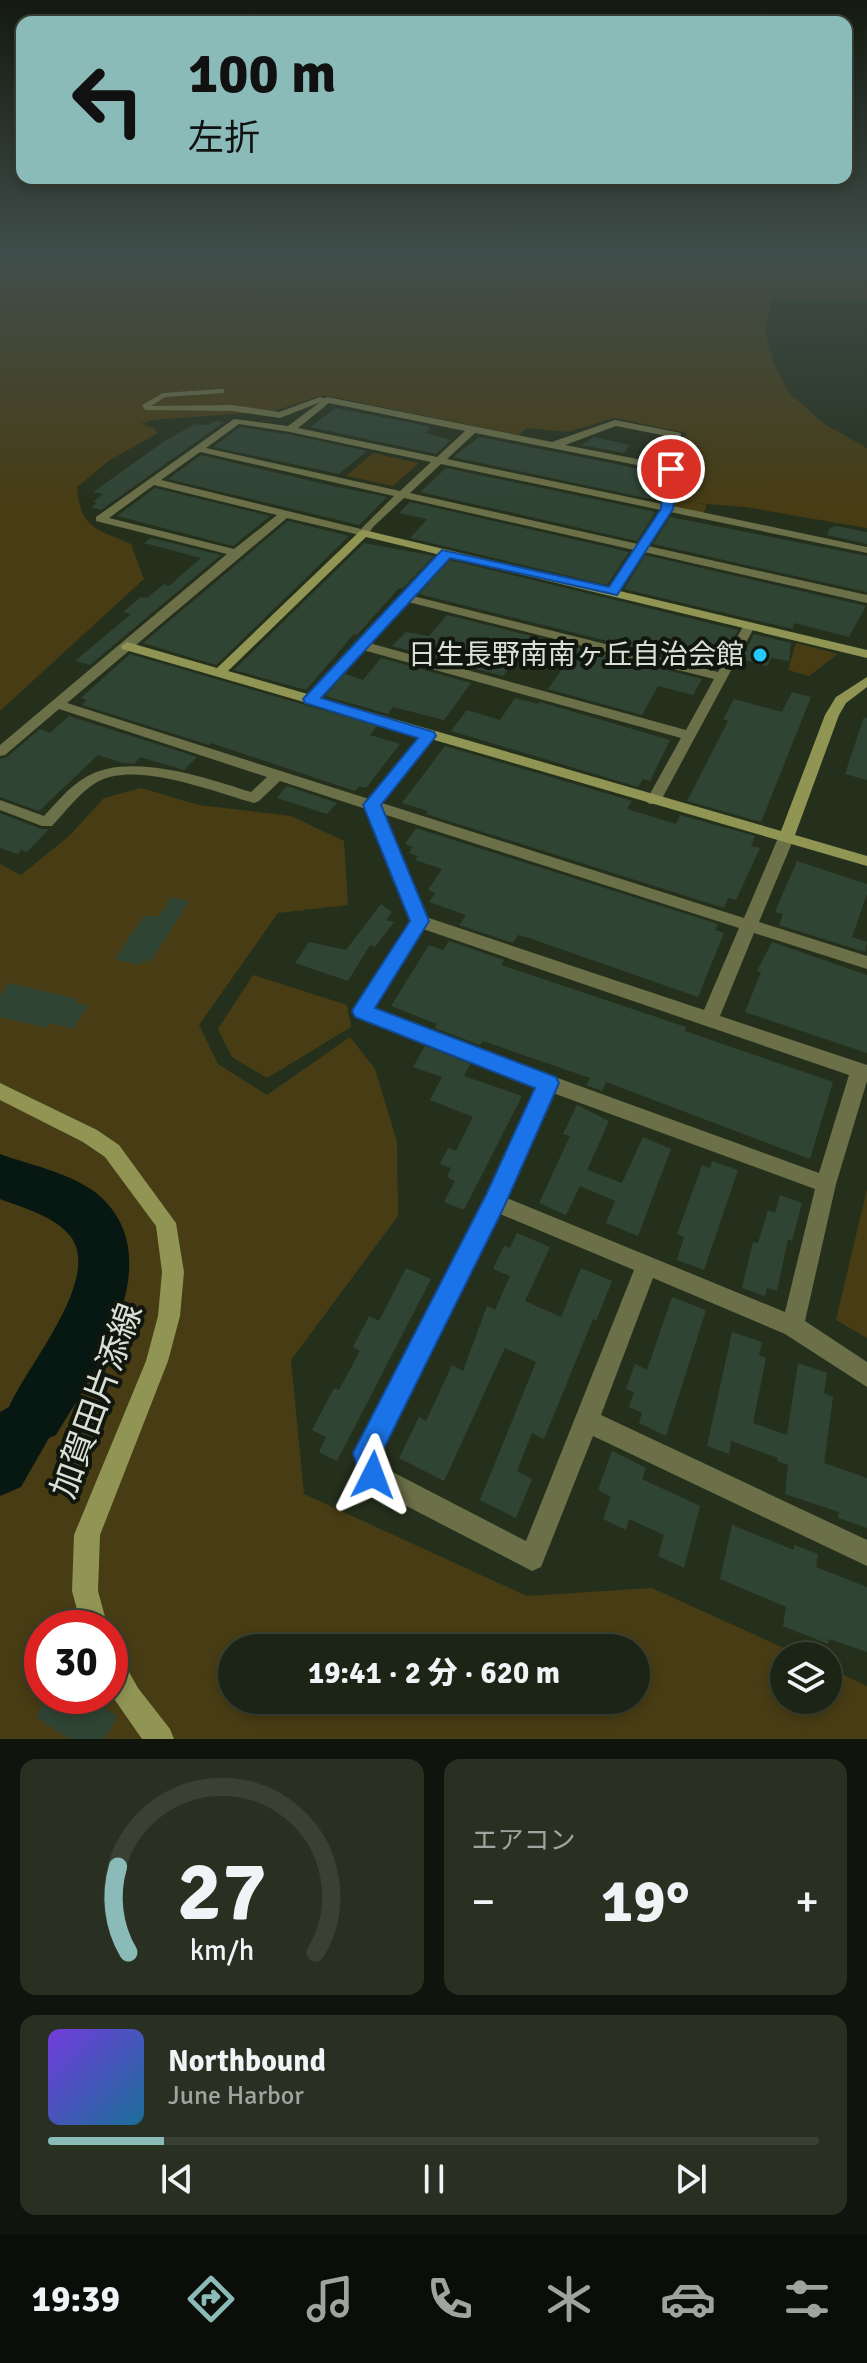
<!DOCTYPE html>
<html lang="ja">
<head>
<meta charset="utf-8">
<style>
	:root { --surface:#1c2415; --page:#293022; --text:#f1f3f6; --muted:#a0a4a0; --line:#3a4134; --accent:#8bbbb9 }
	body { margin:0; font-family:Signika,"Noto Sans JP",sans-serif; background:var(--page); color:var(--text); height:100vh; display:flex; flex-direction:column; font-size:30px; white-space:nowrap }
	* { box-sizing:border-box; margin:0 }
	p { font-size:26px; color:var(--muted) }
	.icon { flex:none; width:44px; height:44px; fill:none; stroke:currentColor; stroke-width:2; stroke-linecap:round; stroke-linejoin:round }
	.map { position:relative; height:1739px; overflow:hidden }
	.drawer { display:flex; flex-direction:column; gap:20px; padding:20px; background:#0f140c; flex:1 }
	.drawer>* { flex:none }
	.banner { position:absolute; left:16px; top:16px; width:836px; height:168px; border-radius:16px; box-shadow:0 4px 12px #0003,0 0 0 2px var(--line); background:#8bbbb9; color:#111; overflow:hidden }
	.controls { position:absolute; left:770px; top:1642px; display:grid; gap:16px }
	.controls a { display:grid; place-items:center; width:72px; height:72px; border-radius:50%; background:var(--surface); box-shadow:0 4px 12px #0003,0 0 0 2px var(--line); font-size:40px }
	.speed { position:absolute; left:24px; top:1610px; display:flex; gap:16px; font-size:40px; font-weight:700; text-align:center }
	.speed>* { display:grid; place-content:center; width:104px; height:104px; border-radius:50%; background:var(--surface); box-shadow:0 4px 12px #0003,0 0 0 2px var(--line); line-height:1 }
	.speed .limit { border:12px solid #d22; background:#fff; color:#111 }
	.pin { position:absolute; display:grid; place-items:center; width:68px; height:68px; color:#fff; margin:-34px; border:4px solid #fff; border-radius:50%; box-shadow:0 2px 8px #0007 }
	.me { position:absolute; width:88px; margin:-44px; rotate:3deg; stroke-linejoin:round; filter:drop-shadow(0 0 6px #0008) }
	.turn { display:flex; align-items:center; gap:28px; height:168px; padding:0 40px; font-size:36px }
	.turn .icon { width:104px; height:104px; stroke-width:2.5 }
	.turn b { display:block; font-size:56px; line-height:68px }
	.big { font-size:60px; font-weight:800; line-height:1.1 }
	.drawer .card { flex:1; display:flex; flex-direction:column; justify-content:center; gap:12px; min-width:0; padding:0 28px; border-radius:16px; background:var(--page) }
	.drawer .dial { align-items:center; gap:0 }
	.dial svg { height:208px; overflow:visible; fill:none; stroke:var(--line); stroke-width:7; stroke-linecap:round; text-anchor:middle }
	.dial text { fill:var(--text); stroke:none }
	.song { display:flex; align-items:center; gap:24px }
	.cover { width:96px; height:96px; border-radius:12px; background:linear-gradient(135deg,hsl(260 70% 55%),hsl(200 70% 35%)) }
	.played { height:8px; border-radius:4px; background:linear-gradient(90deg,var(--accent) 15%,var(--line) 15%) }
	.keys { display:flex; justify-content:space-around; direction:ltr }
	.heat { display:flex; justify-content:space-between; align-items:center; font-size:44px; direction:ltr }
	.drawer .tiles { flex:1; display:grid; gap:20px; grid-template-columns:1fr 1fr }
	.card:last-child { grid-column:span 2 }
	.trip { position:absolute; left:218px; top:1634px; width:432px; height:80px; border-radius:40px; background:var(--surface); box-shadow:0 4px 12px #0003,0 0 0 2px var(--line); font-weight:800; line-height:80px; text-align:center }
	.menu { display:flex; height:128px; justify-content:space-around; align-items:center; background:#0b0e08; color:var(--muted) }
	.menu .icon { width:56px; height:56px }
	.menu .current { color:var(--accent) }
	.menu b { font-size:36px; color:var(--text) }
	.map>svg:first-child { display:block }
	.green { fill:#473c14; fill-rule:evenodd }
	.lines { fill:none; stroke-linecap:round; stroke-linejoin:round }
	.river { fill:#071812; fill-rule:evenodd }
	.building { fill:#304434 }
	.lane { fill:#6c7048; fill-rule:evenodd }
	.street { fill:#6c7048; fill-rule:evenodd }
	.secondary { fill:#909554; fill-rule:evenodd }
	.route { fill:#1a73e8; stroke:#114b97; stroke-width:2 }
	.poi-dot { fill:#24c9fe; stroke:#11160e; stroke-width:3 }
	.labels { text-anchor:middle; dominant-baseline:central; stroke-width:8; stroke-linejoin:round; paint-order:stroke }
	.poi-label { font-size:28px; fill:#dae1d4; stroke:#11160e; text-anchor:end }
	.near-street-label { font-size:34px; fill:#dae1d4; stroke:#11160e }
</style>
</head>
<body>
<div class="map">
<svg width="867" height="1739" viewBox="0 0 867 1739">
	<rect width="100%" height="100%" fill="#25301c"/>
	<g class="green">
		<path d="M0,259H867V300L771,299L765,331L774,364L789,393L826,425L867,448V528L745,507L695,503L707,505L703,514L674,508L686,433L614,418L568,432L527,428L519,435L323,395L275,411L152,420L140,424L152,427L158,433L110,460L77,487C81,530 96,528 131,544L144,579L0,711Z"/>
		<path d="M373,453L419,463L393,486L346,476Z"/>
		<path d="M796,643L838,654L809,676L788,670Z"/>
		<path d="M141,788L199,805L291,816L344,841L348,905L278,913L199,1025L218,1064L267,1095L350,1037L375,1069L397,1142L398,1216L291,1360L304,1494L527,1596L652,1588L801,1656H784V1700H828V1668L867,1686V1739H0V864L21,875L69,836L104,798ZM42,1628H110V1696H42ZM232,1648H636V1700H232Z"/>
		<path d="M253,975L347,1005L351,1027L267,1078L232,1057L218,1029Z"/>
		<path d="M867,1189V1338L836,1320Z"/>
	</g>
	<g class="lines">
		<path class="river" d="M0,1154C33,1166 81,1175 105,1201C168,1267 93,1374 56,1435L49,1438L21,1487L0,1496V1412L9,1407C25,1368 102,1280 71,1237C55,1216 23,1208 0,1199Z"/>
	</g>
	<g class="building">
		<path d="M336,408L428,426L430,429L425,433L451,440L436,454L310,427Z"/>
		<path d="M214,421L224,422L101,510L92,507L97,503L93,502L103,494L93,492L163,442L195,424L208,425Z"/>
		<path d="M240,427L292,435L367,451L339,474L213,447Z"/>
		<path d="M479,437L616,464L659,474L657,477L663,479L655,500L453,457Z"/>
		<path d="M594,437L630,445L624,453L581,445Z"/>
		<path d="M201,455L333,486L387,497L359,525L168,479Z"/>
		<path d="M446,468L651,511L655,513L637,541L420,492Z"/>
		<path d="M155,488L270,516L233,546L117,516Z"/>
		<path d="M410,502L629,552L607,585L410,538L427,519L399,513Z"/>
		<path d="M670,517L867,556V592L653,544Z"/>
		<path d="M288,521L349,536L216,665L143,643Z"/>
		<path d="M836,526L867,532V544L827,535L830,528Z"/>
		<path d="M151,538L221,555L90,665L75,661L131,614L123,612L141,597L147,598L164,584L169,586L201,558L144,543Z"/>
		<path d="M364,543L434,556L402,589L399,588L357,635L354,634L306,690L234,670Z"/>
		<path d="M645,555L866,606L849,637L794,623L793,629L624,589Z"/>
		<path d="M450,560L738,630L724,655L718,653L708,666L419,594Z"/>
		<path d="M447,615L702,679L693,695L658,686L642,715L548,689L565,665L518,655L503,676L392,646L406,632L429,636Z"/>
		<path d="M754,634L791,643L789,661L771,658L767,666L741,659Z"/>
		<path d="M130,654L377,726L370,735L400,744L366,788L359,786L355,791L211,743L209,745L82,705L87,700L81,698Z"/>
		<path d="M381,658L471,683L444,720L393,707L388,714L325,696L345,674L363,680Z"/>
		<path d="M792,692L811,697L761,822L687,801L728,721L723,719L734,699L782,712Z"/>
		<path d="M515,698L538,704L540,702L670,740L650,781L643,779L638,787L451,731L467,710L500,720Z"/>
		<path d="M69,716L197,757L184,770L140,757L134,764L123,763L98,755L39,811L0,797V759L7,757L40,729L50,733Z"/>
		<path d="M864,717L867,718V780L845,774Z"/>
		<path d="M445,746L632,801L627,809L676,824L680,815L755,836L751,846L760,848L736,900L728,898L724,908L426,814L428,811L402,803Z"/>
		<path d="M287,786L337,803L327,814L277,798Z"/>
		<path d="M0,813L41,829H49L27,852L21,850L18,854L0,848Z"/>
		<path d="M416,828L718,924L715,930L724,933L698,997L529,938L518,935L513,943L459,925L466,915L429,902L435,893L428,890L442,869L415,860L418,856L409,853L413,847L405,844Z"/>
		<path d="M797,861L867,884V894L852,937L867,942L865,952L779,925L783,914L775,912Z"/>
		<path d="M171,897L189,901L150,963L144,959L141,965L115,959L144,916H160Z"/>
		<path d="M381,904L392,912L386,920L394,922L375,947L370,945L348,981L295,963L309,942L346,950Z"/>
		<path d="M449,941L504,960L501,965L686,1027L685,1031L833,1082L810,1159L606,1082L602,1091L586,1085L590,1078L483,1041L480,1045L435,1028L437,1024L391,1006L429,945L443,950Z"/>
		<path d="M772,942L867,975V1053L745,1012L761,972L757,971Z"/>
		<path d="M9,983L77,999L74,1002L88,1006L73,1029L49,1023L46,1028L0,1017V996Z"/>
		<path d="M425,1046L470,1064L464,1076L522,1096L464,1210L444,1202L455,1181L447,1177L451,1168L440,1164L448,1148L456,1151L473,1117L430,1100L442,1077L413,1067Z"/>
		<path d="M577,1105L609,1121L587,1170L622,1183L643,1137L671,1149L638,1236L606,1223L615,1201L580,1186L566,1215L539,1203L570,1136L563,1134Z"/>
		<path d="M712,1161L738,1170L704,1270L677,1260L684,1237L677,1234L702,1165L710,1168Z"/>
		<path d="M780,1195L802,1203L792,1241L788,1239L777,1291L767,1288L765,1296L742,1288L753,1242L758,1243L768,1210L775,1213Z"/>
		<path d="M517,1233L550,1247L525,1301L561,1317L581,1268L612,1281L596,1321L593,1319L544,1439L532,1433L517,1471L532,1479L516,1518L480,1500L536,1362L505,1348L444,1481L399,1458L419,1417L426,1421L452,1365L463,1371L487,1306L495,1310L510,1276L493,1269L504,1246L510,1248Z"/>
		<path d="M406,1268L431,1279L337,1461L319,1452L326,1437L312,1430L334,1388L339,1390L360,1351L353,1347L369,1316L379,1321Z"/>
		<path d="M672,1297L706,1310L666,1436L639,1423L642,1413L629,1407L634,1392L626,1389L635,1364L647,1370Z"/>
		<path d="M732,1332L762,1342L759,1355L766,1358L753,1423L787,1435L798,1363L827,1373L824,1393L833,1397L824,1463L867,1478V1528L838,1518L839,1512L785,1494L788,1465L777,1461L778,1458L731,1441L729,1454L707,1446Z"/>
		<path d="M612,1451L646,1468L642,1479L700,1506L684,1568L658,1556L664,1535L629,1519L626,1530L603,1519L611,1497L598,1490Z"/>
		<path d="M732,1525L794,1550V1545L818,1554L816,1567L867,1587V1652L829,1639L828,1644L783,1626L786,1607L720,1579Z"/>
		<path d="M48,1696H86L117,1716L105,1739H69L36,1717Z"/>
	</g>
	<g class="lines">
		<path class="lane" d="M221,389H224V393L165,397L151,406L232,405L279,412L320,397L331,400L327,402H321L280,418L232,411L145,410L142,405L163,393Z"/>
		<g class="street">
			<path d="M327,397L552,442L615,420L681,433L673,506L867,547V553L670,512L648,546L867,595V603L644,552L616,595L612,596L606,592L634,550L404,498L373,527L368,535L364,536L287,518L67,703L369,799L423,733H433L435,736L433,739L382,803L744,918L778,838L786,833L792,834L794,838L759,922L867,956V969L754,933L720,1016L867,1065V1081L836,1184L805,1321L867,1362V1387L785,1334L653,1278L601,1415L867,1540V1566L593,1436L541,1567L532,1571L364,1484L355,1453L358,1444L487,1197L537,1087L356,1016L353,1011L356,1006L411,921L366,809L280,781L259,801L254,803C214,792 136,760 97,782C80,792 66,811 52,826H42L0,810V800L44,816C57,802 70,786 86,777C129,751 207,778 251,792L267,777L59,709L5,755L0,756V745L227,554L96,521V517L234,419L288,426ZM329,403L465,431L437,457L298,428ZM239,424L290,432L431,462L400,491L206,448ZM616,426L672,437L668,465L565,445ZM475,433L667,471L662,504L447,459ZM200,452L394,496L361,529L161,480ZM441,464L661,510L638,544L410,493ZM154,485L277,515L234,549L109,518ZM383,814L739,928L704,1010L426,917ZM423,929L849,1075L819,1173L555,1077L373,1008ZM553,1093L815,1189L785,1312L507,1198ZM500,1214L634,1270L526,1541L383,1467L379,1454Z"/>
			<path d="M447,550L453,553L451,555L413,596L718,672L745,623H753L755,626L659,804H649L646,801L681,738L363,650L315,702H305V696L443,551ZM408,602L714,679L686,730L369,643Z"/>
		</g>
		<g class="secondary">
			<path d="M364,530L867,650V658L366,537L228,671L781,831L825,715L836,697L867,677V687L846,703L839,715L795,835L867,856V866L122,649L121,646L127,642L217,668L360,531Z"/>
			<path d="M0,1083L97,1130L119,1145L176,1223L184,1272L180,1316L168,1361L100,1535L98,1591L108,1628H82L72,1591L74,1535L146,1361L158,1316L162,1272L156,1226L105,1157L83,1142L0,1100Z"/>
			<path d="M110,1653L120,1656L138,1688L170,1729L174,1739H142L110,1693Z"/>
		</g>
	</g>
	<linearGradient id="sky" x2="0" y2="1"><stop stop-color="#141a0f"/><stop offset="0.51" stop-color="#404e4b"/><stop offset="1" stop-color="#404e4b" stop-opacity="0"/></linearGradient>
	<rect width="867" height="503" fill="url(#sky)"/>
	<path class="route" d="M671,466L677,469L673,509L617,595L450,558L321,698L434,732L436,736L381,805L429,921L375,1008L556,1077L559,1083L503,1209L381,1454L386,1475L382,1485L373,1489L363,1485L353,1453L486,1195L535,1088L355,1017L352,1011L355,1006L410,921L363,805L418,738L305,703L303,699L442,550L609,587L661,509L665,469Z"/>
	<circle class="poi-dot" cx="760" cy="655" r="8"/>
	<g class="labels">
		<g class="poi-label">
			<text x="744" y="655">日生長野南南ヶ丘自治会館</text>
		</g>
		<g class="near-street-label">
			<text transform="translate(97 1401) rotate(-70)">加賀田片添線</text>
		</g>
	</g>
</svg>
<div class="controls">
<a><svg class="icon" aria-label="layers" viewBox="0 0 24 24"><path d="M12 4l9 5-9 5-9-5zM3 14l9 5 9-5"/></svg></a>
</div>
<div class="speed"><div class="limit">30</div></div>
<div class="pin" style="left:671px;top:469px;background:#d93025"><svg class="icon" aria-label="arrive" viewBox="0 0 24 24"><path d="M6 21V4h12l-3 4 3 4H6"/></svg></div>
<svg class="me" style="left:373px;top:1475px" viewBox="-20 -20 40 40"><path d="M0-17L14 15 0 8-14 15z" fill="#1a73e8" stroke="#fff" stroke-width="4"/></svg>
<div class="trip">19:41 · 2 分 · 620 m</div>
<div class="banner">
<div class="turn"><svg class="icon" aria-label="left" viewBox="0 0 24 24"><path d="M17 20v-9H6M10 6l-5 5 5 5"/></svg><div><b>100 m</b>左折</div></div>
</div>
</div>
<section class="drawer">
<div class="tiles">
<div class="card dial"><svg viewBox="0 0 100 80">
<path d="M14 69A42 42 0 1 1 86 69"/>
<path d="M14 69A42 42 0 0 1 10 36" stroke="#8bbbb9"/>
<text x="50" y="56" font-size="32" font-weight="700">27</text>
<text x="50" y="72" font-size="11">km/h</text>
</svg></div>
<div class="card"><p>エアコン</p>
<div class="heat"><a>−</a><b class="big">19°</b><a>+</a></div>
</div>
<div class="card">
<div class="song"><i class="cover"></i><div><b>Northbound</b><p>June Harbor</p></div></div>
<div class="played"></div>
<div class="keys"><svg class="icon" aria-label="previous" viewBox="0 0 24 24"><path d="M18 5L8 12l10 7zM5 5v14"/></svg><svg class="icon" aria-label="pause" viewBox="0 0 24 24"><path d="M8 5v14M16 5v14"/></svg><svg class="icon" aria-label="next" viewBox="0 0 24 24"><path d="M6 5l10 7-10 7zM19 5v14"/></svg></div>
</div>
</div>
</section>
<nav class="menu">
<b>19:39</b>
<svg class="icon current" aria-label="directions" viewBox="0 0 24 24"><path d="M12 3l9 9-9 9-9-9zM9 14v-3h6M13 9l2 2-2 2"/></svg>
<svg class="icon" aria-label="music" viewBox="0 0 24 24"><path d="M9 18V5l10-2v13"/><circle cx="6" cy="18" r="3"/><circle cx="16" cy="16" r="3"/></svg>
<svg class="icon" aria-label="phone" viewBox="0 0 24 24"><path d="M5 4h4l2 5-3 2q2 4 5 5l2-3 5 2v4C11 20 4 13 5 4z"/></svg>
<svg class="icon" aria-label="climate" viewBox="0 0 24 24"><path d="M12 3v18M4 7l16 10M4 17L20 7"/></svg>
<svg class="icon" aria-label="car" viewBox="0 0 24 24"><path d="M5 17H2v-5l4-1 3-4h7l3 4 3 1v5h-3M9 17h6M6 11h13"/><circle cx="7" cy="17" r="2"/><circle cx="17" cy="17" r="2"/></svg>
<svg class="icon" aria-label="filters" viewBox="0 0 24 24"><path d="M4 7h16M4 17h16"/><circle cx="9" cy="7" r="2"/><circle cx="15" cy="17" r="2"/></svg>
</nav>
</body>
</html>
